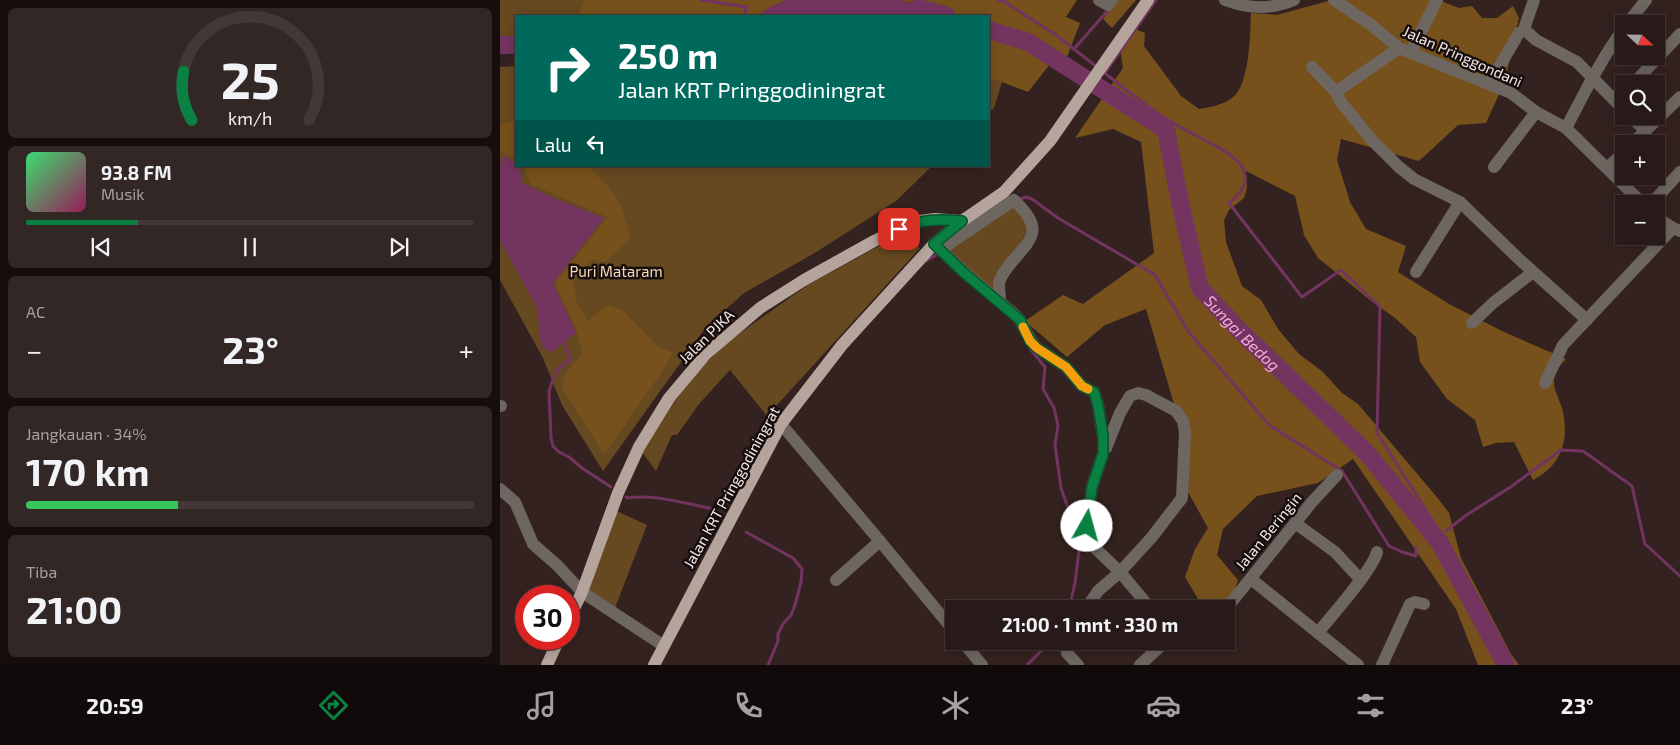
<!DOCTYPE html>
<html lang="id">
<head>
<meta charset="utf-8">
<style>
	:root { --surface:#271a18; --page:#332725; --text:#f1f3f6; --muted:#a4a1a2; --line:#433837; --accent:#0b8043 }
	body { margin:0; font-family:"Exo 2",sans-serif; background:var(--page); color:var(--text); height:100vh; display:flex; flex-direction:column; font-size:19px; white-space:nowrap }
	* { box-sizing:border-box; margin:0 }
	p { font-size:16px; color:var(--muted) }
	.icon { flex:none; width:28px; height:28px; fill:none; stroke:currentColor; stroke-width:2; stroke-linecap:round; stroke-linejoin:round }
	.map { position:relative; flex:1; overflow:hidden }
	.panel { display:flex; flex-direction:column; gap:8px; padding:8px; background:#150e0d; width:500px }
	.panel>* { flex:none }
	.guide { position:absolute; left:15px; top:15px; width:475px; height:152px; border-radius:0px; box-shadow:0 2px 12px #0003,0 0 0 1px var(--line); background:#00695c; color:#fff; overflow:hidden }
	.needle { width:32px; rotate:112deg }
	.buttons { position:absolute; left:1115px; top:15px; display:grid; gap:10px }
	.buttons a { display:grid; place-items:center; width:50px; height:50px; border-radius:0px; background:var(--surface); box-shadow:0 2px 12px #0003,0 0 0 1px var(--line); font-size:25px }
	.speed { position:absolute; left:15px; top:585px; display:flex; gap:10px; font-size:25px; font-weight:700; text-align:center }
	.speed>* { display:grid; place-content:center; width:65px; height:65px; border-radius:50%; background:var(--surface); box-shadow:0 2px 12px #0003,0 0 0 1px var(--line); line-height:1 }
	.speed .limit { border:8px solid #d22; background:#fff; color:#111 }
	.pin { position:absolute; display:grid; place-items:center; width:42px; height:42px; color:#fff; margin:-21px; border-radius:10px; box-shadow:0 2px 8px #0006 }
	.me { position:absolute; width:55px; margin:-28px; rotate:7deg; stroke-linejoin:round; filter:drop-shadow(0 0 4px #0008) }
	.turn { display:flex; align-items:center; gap:18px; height:105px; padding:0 20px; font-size:22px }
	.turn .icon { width:65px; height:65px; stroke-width:2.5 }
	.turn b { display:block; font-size:35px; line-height:42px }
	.then { display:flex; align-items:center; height:48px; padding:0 20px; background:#0003; gap:10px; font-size:19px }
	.big { font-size:38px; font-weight:700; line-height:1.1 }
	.panel .tile { flex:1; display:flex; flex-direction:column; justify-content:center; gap:8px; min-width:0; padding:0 18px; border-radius:8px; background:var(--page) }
	.panel .dial { align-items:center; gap:0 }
	.dial svg { height:130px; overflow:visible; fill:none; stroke:var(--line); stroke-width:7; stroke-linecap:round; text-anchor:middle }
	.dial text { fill:var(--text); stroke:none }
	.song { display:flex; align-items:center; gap:15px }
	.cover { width:60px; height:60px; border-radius:8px; background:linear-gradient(135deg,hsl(140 70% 55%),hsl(330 70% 35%)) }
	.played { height:5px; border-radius:2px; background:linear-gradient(90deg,var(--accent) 25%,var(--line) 25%) }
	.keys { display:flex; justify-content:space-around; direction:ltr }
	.heat { display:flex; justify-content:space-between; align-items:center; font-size:28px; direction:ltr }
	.charge { height:8px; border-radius:4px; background:linear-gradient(90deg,#34c759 34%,var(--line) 0) }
	.trip { position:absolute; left:445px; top:600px; width:290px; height:50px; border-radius:0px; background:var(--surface); box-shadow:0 2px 12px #0003,0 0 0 1px var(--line); font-weight:700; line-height:50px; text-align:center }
	.menu { display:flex; height:80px; justify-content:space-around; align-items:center; background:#100a0a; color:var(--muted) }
	.menu .icon { width:35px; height:35px }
	.menu .active { color:var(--accent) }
	.menu b { font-size:22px; color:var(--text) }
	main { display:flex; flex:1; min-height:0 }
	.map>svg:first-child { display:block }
	.green { fill:#674921 }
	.forest { fill:#77511b }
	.water { fill:#743460 }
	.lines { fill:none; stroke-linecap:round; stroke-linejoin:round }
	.stream { stroke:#743460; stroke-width:3 }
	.river { stroke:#743460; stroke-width:18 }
	.minor { stroke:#6e6661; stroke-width:12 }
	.major { stroke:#b5a49b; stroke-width:12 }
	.route-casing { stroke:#07532c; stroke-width:12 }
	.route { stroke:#0b8043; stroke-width:9 }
	.slow { stroke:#f59e0b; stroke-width:9 }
	.labels { text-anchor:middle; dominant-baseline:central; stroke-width:5; stroke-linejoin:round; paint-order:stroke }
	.street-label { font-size:15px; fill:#f5e9e7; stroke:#160e0d }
	.park-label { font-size:15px; fill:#f7dbb9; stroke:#160e0d }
	.water-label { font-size:16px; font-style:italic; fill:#f8abdc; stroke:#160e0d }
</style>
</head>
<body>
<main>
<section class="panel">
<div class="tile dial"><svg viewBox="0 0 100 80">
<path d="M14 69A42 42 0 1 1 86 69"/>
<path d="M14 69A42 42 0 0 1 9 39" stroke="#0b8043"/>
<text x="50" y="56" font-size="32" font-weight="700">25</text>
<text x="50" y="72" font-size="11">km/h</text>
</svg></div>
<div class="tile">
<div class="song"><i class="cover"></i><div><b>93.8 FM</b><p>Musik</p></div></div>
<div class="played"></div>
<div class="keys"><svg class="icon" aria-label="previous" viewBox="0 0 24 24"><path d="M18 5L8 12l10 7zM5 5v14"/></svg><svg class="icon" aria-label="pause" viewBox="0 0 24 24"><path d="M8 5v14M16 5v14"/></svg><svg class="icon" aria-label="next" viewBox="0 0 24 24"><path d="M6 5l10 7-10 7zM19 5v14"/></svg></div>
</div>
<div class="tile"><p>AC</p>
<div class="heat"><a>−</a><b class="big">23°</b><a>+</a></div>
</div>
<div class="tile"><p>Jangkauan · 34%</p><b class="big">170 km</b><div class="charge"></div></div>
<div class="tile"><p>Tiba</p><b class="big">21:00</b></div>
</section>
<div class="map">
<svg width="1180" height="665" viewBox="0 0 1180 665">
	<rect width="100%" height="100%" fill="#342220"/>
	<g class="green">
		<path d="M0,0H83L78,16H16V38H0Z"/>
		<path d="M16,66V166H432L396,201L313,254L244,293L206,327L103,471L62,405L43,358L0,280V67Z"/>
		<path d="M489,79L502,82L494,108L489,112Z"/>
		<path d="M512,201L531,224L504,271L500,302L442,251Z"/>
		<path d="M397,236L420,248L267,416L230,370L199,404L177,435H172L156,471L142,452L170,406L201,368L230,340L308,285Z"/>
		<path d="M112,509L147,525L113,613L82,592Z"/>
	</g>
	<g class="forest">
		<path d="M83,0H286L269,8L258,16H78Z"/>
		<path d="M399,0H577L566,17L580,23L564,65L554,59L528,92L502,82L489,79V16H440L441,10Z"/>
		<path d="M617,0H636L612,28L603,19Z"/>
		<path d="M832,0H938L959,8L972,6L982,18H997L1013,6L1019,18L1005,81L986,123L958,125L919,161L841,139L837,160L850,202L866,229L906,246L898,272L949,304L1004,332L1066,359C1063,363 1056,369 1055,374C1051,386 1059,398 1062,408C1070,439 1062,465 1033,480L1014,442L996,443L983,447L975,420L947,399L920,362L916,337L895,318L870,300L818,258L804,235L795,196L746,171L747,188L744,198L729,210L724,220L726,242L742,286L761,300L778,329L799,354L823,372L842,393L858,404L936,496L949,513L961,558L1011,654L1019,665H978L956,609L853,459L818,483L757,496L723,529L717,555L738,580C733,597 723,609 704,609L685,577L695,549L708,528L688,492L689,455L646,309L605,325L567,357L525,321L563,295L583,304L654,253L641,142L613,129L575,138L623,68L620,49L630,38L635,29L645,33L644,46L681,96L699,109C711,107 722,105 732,98C750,85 750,34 751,13L777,15Z"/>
		<path d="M16,119V159L0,151V126Z"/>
		<path d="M24,166H94L92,169L110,189L121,206L131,238L105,262L92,259L73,281L77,303L88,321L108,305L122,310L158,347L173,353L162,372L104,454L63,389C60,376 76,362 83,353L76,329L55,282L108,217L30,184Z"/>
	</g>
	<g class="water">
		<path d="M286,0H399L442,10L440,16H258L269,8Z"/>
		<path d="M4,156L16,163V166H20L22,183L51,197L104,218L53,283L76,333L50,353L41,345L37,307L0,241V166Z"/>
	</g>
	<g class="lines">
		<g class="stream">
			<path d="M201,0L246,7L245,16"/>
			<path d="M498,0L505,2L556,35L597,67"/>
			<path d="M574,49L609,9"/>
			<path d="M602,71C625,89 648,108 673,123C690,134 734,151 743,168C750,184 740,194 729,203L802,297L841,270L880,307L877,433L938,529"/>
			<path d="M605,73L656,0"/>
			<path d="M520,199L526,197L532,199L558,218L655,275L688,331L769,425L842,471L889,546L902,552L916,556V547"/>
			<path d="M426,261L440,253"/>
			<path d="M64,340L70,360L56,371L49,391L51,438L53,446L59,452L69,457L82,468L111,487"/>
			<path d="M531,350L545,367L543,389L554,408L558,426L555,445L561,488L580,542L575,583L569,609"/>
			<path d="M126,497L128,498C157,494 186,504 214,509"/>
			<path d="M946,531L965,516L1012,486L1061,450L1083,451L1132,486L1145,544L1180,576"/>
			<path d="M246,532L293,558L302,569L301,582L295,605L291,615L283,624L278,634V641L268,665"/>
			<path d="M527,665L551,641"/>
		</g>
		<g class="river">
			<path d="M418,8L447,16"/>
			<path id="s1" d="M489,30L528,42L666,130L680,202L700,288L738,329L867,453L940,543L1006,665"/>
			<path d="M0,45H16"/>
		</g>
		<g class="minor">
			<path d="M599,0L608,5L612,0"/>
			<path d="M725,0C749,9 770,10 794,0"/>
			<path d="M834,0L870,24L899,48L1011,93L1036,112L1066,128L1143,204"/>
			<path d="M1034,0L1025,26V30L1036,40L1077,62L1124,110"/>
			<path d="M1127,24L1146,0"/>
			<path d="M899,48L836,92L840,101L871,139L899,167L914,179L960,202L1021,261L1087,320"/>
			<path d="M911,52L937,0"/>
			<path d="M812,67L836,92"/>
			<path d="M989,84L1019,33L1025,30"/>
			<path d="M1133,84L1180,34"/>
			<path d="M1130,116L1146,131"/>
			<path d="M1066,128C1084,94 1101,59 1124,28"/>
			<path d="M1132,144L1180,97"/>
			<path d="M994,167L1036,112"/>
			<path d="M1107,168L1124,152"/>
			<path d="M1151,204L1180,172"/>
			<path d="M1156,217L1173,228L1180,231"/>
			<path d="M434,244L463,271L513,313L520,320L531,341L537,348L566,367L582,386L594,392L598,405L603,436V454L592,487L587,526L595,548L620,572L651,609"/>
			<path d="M440,250L514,200C543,229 535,235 511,263C506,269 501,275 499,283C499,289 500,296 500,302"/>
			<path d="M916,272L960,202"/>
			<path d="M972,323L993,303L1033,272"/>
			<path d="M1045,383L1063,345L1173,228"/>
			<path d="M0,406H1"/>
			<path d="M281,424L379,540L454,631"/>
			<path d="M0,489L15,502L33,544L58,566L82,592L164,646"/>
			<path d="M795,523L835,552L860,579"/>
			<path d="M751,579L858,665"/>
			<path d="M336,580L380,541"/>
			<path d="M586,609L598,591L620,572L652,537L682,498L685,432L683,421L676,411L646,395L638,393L630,396L620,413L606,448"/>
			<path d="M726,609L812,502L837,475"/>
			<path d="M818,633C831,616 873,570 877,552"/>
			<path d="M462,641L482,665"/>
			<path d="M568,641L567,653L578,665"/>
			<path d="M640,665L666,641"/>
			<path d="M882,665L910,604L915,602L924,604"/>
		</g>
		<g class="major">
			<path d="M69,619L82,592L118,493L139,447L169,398L206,354L260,308L304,280L374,241L412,222L435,219L462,221"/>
			<path d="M47,665L59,639"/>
			<path d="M154,665L281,424L342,345L434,244L462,221L504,192L550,141L648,0"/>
		</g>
	</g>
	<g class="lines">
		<defs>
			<path id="route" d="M399,229C420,219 439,219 462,221L434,244L463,272L513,314L520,320L530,341L537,348L566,367L582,386L594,392L598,405L603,436V454L592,487L587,526"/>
		</defs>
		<use href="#route" class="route-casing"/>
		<use href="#route" class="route"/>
		<path class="slow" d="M523,327L530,341L537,348L566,367L582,386L588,389"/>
	</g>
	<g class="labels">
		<g class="street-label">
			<text transform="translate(963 56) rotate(24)">Jalan Pringgondani</text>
			<text transform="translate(206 336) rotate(-44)">Jalan PJKA</text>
			<text transform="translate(231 487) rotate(-61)">Jalan KRT Pringgodiningrat</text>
			<text transform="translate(768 531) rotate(-51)">Jalan Beringin</text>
		</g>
		<g class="park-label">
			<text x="116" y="271">Puri Mataram</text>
		</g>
		<g class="water-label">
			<text stroke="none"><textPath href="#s1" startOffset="428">Sungai Bedog</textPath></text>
		</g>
	</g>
</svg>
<div class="buttons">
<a><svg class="needle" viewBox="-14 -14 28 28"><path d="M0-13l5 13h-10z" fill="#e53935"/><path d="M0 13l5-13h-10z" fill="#a4a1a2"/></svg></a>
<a><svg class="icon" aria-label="search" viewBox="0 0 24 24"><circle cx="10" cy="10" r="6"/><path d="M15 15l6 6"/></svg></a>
<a>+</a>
<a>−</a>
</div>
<div class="speed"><div class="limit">30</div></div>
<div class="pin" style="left:399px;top:229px;background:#d93025"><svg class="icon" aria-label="arrive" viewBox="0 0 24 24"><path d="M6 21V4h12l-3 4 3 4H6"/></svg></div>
<svg class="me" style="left:587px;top:526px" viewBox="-20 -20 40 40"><circle r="19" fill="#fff"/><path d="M0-13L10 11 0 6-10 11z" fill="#0b8043"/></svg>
<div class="trip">21:00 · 1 mnt · 330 m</div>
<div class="guide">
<div class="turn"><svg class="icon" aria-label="right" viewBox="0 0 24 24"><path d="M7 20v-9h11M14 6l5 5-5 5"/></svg><div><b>250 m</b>Jalan KRT Pringgodiningrat</div></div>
<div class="then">Lalu<svg class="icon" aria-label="left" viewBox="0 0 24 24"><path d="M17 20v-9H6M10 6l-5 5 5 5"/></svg></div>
</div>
</div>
</main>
<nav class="menu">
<b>20:59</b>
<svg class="icon active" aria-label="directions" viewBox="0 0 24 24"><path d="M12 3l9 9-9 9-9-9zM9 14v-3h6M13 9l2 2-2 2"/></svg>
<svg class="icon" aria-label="music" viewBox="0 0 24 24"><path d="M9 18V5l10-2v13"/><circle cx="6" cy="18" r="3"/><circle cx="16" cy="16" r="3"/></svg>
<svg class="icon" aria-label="phone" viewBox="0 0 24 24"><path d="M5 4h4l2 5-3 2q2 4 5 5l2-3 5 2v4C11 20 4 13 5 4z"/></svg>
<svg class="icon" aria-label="climate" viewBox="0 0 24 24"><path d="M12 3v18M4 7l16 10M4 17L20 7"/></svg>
<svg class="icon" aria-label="car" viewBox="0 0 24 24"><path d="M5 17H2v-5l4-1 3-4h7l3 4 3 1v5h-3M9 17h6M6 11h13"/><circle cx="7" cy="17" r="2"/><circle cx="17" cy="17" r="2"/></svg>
<svg class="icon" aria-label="filters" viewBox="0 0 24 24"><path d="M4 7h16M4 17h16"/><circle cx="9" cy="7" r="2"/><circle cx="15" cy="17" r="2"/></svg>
<b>23°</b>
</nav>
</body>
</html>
